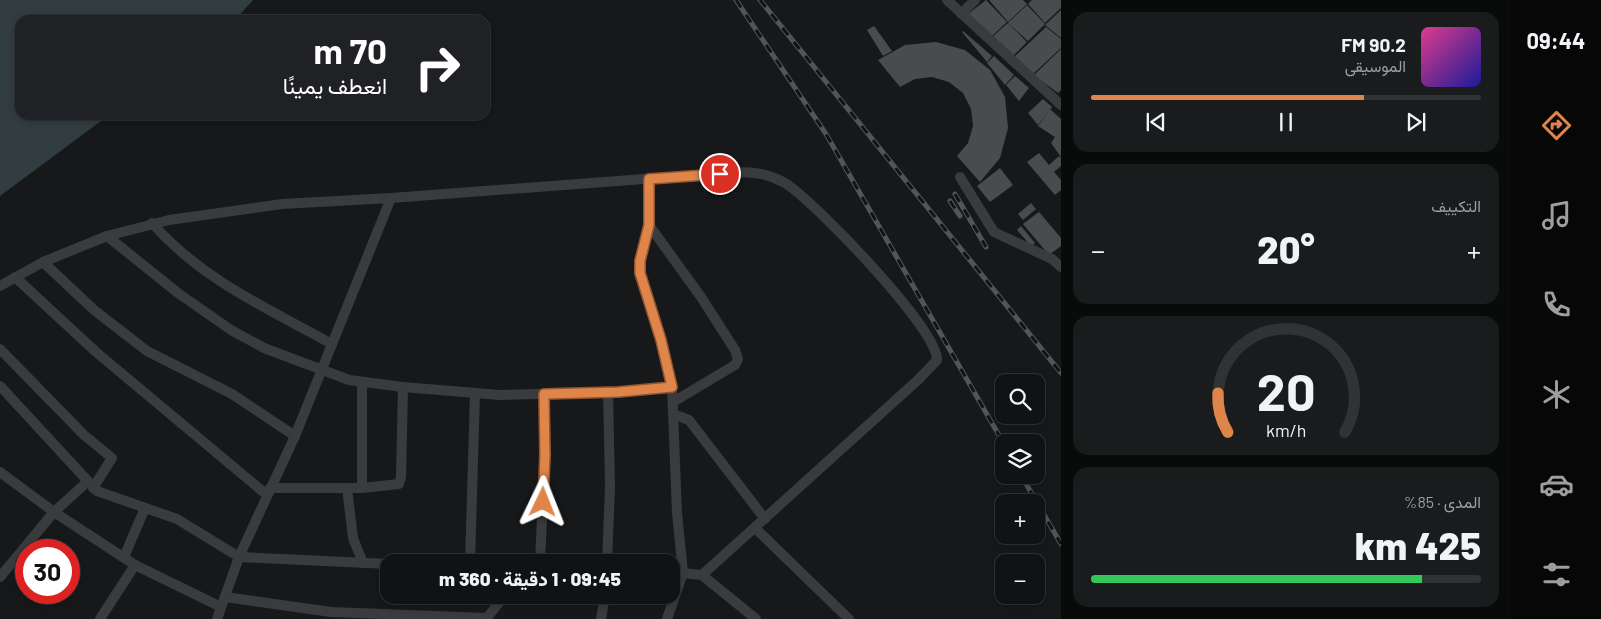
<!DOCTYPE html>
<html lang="ar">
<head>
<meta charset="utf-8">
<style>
	:root { --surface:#111213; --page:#1a1b1c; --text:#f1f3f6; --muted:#9c9ea0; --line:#303233; --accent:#df854a }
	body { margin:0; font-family:Barlow,Vazirmatn,sans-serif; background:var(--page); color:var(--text); direction:rtl; height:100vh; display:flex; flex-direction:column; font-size:19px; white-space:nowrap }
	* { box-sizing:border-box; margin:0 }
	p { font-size:16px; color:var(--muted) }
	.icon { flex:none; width:28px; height:28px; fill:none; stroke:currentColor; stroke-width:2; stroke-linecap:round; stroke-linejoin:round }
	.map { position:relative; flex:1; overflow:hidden; direction:ltr }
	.drawer { display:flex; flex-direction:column; gap:12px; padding:12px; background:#090a0a; width:450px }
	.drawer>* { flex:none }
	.top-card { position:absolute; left:15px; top:15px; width:475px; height:105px; border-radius:15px; box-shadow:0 2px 8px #0003,0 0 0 1px var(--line); direction:rtl; background:#202124; color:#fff; overflow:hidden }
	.controls { position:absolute; left:995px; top:374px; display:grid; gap:10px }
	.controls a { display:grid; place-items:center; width:50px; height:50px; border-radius:10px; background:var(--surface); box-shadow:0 2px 8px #0003,0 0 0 1px var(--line); font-size:25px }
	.speed { position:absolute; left:15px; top:539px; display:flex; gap:10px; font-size:25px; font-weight:700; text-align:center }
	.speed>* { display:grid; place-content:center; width:65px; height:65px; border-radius:50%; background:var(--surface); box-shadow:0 2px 8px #0003,0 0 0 1px var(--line); line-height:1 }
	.speed .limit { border:8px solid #d22; background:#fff; color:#111 }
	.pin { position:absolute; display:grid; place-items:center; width:42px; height:42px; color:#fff; margin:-21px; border:2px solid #fff; border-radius:50%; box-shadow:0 1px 5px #0007 }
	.me { position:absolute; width:55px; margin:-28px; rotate:2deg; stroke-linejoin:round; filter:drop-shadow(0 0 4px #0008) }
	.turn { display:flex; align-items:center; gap:18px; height:105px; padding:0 20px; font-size:22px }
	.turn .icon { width:65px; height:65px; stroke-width:2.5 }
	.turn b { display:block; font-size:35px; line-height:42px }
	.big { font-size:38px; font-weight:800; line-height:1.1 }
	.drawer .card { flex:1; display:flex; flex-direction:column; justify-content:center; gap:8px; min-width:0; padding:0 18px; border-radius:15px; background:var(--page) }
	.drawer .dial { align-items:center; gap:0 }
	.dial svg { height:130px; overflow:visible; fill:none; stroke:var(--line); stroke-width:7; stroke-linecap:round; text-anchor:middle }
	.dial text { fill:var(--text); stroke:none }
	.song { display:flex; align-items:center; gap:15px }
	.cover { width:60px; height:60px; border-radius:8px; background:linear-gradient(135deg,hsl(330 70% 55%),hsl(240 70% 35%)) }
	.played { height:5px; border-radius:2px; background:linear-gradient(90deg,var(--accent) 70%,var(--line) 70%) }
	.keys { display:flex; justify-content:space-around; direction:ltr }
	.heat { display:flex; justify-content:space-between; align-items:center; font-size:28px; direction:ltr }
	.charge { height:8px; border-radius:4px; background:linear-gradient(90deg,#34c759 85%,var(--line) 0) }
	.trip { position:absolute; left:380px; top:554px; width:300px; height:50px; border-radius:15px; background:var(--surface); box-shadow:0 2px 8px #0003,0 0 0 1px var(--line); font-weight:800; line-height:50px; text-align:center; direction:rtl }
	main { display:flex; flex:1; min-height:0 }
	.dock { display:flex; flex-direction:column; width:90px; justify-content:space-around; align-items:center; background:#070708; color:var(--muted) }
	.dock .icon { width:35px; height:35px }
	.dock .selected { color:var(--accent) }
	.dock b { font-size:22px; color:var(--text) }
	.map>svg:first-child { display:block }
	.water { fill:#323d41 }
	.building { fill:#494b4e }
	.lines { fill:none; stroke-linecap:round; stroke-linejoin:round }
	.minor { stroke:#393b3e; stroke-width:10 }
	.rail-casing { stroke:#525558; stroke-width:5 }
	.rail { stroke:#121314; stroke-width:3; stroke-dasharray:9; stroke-linecap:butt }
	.route-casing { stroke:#915630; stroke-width:12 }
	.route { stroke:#df854a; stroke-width:9 }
</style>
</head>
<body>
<main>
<nav class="dock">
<b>09:44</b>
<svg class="icon selected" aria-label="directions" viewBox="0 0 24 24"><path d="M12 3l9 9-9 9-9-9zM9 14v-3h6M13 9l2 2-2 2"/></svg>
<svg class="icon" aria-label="music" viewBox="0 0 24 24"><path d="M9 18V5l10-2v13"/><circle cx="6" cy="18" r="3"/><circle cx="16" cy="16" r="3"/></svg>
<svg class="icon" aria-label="phone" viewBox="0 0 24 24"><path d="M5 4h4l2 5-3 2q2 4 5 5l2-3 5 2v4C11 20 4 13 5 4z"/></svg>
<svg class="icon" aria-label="climate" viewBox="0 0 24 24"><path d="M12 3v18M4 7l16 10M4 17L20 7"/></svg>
<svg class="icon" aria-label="car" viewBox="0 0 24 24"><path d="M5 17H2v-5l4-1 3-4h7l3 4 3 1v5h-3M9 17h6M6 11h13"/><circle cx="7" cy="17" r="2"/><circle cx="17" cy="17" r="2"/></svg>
<svg class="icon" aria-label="filters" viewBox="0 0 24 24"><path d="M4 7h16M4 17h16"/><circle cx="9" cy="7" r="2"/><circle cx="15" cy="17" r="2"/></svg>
</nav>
<section class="drawer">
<div class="card">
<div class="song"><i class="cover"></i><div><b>90.2 FM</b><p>الموسيقى</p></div></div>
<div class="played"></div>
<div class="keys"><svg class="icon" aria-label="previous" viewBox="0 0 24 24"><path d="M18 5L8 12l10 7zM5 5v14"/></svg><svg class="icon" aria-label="pause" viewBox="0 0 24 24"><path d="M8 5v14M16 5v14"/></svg><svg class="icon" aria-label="next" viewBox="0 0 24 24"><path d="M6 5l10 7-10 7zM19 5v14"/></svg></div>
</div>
<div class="card"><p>التكييف</p>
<div class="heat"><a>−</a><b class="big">20°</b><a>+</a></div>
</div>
<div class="card dial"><svg viewBox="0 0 100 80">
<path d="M14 69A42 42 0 1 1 86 69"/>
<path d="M14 69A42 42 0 0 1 8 45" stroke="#df854a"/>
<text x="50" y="56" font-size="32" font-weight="700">20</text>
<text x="50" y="72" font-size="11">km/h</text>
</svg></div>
<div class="card"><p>المدى · 85%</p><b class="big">425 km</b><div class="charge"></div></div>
</section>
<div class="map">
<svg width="1061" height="619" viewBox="0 0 1061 619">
	<rect width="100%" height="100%" fill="#171819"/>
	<path class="water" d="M0,0H253L235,20H20V115H109L0,196Z"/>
	<g class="building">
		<path d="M986,0L1007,22L991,37L967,15Z"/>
		<path d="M989,0H1023L1027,4L1008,22Z"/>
		<path d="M1032,0H1061V8L1045,23L1028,4Z"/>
		<path d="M1027,5L1045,24L1028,41L1008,23Z"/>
		<path d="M1061,10V38L1045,25Z"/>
		<path d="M1008,23L1027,42L1012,57L991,38Z"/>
		<path d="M874,26L892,51L883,56L867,30Z"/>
		<path d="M1046,27L1061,39V48L1032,75L1013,58Z"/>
		<path d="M963,31L992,56L987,62L962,32Z"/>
		<path d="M936,42L965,50L990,70L1005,97L1008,128L1000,158L980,182L957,156L968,143L973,126L971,109L963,93L949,82L932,77L915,79L900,87L878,60L905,45Z"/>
		<path d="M1061,49V90L1058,93L1034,75Z"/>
		<path d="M994,56L1014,75L1005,85L987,63Z"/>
		<path d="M1015,76L1029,88L1019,101L1006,85Z"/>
		<path d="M1043,99L1052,107L1038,125L1028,113Z"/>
		<path d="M1050,109L1061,119V157L1051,143L1055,137L1038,126Z"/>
		<path d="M1039,153L1049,165L1059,156L1061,158V166L1054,172L1061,180V190L1055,195L1027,162Z"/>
		<path d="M1000,168L1013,185L990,202L977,186Z"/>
		<path d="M1031,203L1036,209L1023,220L1018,214Z"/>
		<path d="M1039,212L1061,238V246L1049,255L1023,224Z"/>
		<path d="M1021,226L1035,243L1031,246L1017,230Z"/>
	</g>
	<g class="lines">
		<g class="minor">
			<path d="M947,0L1061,105"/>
			<path d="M961,14L975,0"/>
			<path d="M960,177L994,232L1052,259L1061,267"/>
			<path d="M649,179V225L640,261V273L661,340L672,387"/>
			<path d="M152,223C202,280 267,308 332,344"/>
			<path d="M649,225L701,297L735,350L738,359L735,365L673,402"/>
			<path d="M107,236L178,293L231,330L264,348L349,380L403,387L500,395L618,392L672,387L677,513L683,573L667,619"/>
			<path d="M43,262L94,310L147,351L232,394L295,436"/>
			<path d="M15,277L96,352L267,495"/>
			<path d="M0,286L43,262L107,236L169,220L282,204L391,198L737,172C755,172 769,174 785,183C814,201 938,329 937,360L919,379L702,575"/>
			<path d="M0,349L84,435L112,458L93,488"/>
			<path d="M362,382V488"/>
			<path d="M0,386L97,491L177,519L239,557L389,564"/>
			<path d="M673,414L689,420L765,519"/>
			<path d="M0,472L54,512L135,565L221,607"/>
			<path d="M270,488H362L399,484L401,477L403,387"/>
			<path d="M347,488L353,538L363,563"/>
			<path d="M755,528L849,619"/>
			<path d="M124,557L145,508"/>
			<path d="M470,562L475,393"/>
			<path d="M540,562L545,455L544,394"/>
			<path d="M607,562L610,487L608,392"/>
			<path d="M671,572L702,575L756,619"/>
			<path d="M0,577L54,512L87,482"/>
			<path d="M225,597L331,612L487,618"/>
			<path d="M100,619L135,565"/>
			<path d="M217,619L239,557L295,436L391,198"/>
			<path d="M486,619L505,595"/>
			<path d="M601,619L605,595"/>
		</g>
		<defs>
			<g id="rail">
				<path d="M736,0L826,134L1004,444"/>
				<path d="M760,0L1061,373"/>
				<path d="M955,194L986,247"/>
				<path d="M950,201L960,216"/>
				<path d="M1021,475L1061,544"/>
			</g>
		</defs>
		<use href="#rail" class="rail-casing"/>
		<use href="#rail" class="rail"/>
	</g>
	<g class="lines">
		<defs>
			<path id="route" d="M543,502L545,455L544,394L618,392L672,387L661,340L640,273V261L649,225V179L720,174"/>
		</defs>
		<use href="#route" class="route-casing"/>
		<use href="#route" class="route"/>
	</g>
</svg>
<div class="controls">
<a><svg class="icon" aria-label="search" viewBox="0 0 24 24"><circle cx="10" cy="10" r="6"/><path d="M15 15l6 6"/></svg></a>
<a><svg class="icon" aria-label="layers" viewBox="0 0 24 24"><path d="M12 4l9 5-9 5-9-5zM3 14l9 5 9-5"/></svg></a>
<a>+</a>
<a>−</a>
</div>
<div class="speed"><div class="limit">30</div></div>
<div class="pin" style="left:720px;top:174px;background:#d93025"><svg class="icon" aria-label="arrive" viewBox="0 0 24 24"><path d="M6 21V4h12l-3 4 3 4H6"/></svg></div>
<svg class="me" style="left:543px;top:502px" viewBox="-20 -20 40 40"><path d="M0-17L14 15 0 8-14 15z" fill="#df854a" stroke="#fff" stroke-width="4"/></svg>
<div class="trip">09:45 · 1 دقيقة · 360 m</div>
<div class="top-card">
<div class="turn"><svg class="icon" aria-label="right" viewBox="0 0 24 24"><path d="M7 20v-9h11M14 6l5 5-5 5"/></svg><div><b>70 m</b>انعطف يمينًا</div></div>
</div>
</div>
</main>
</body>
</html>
